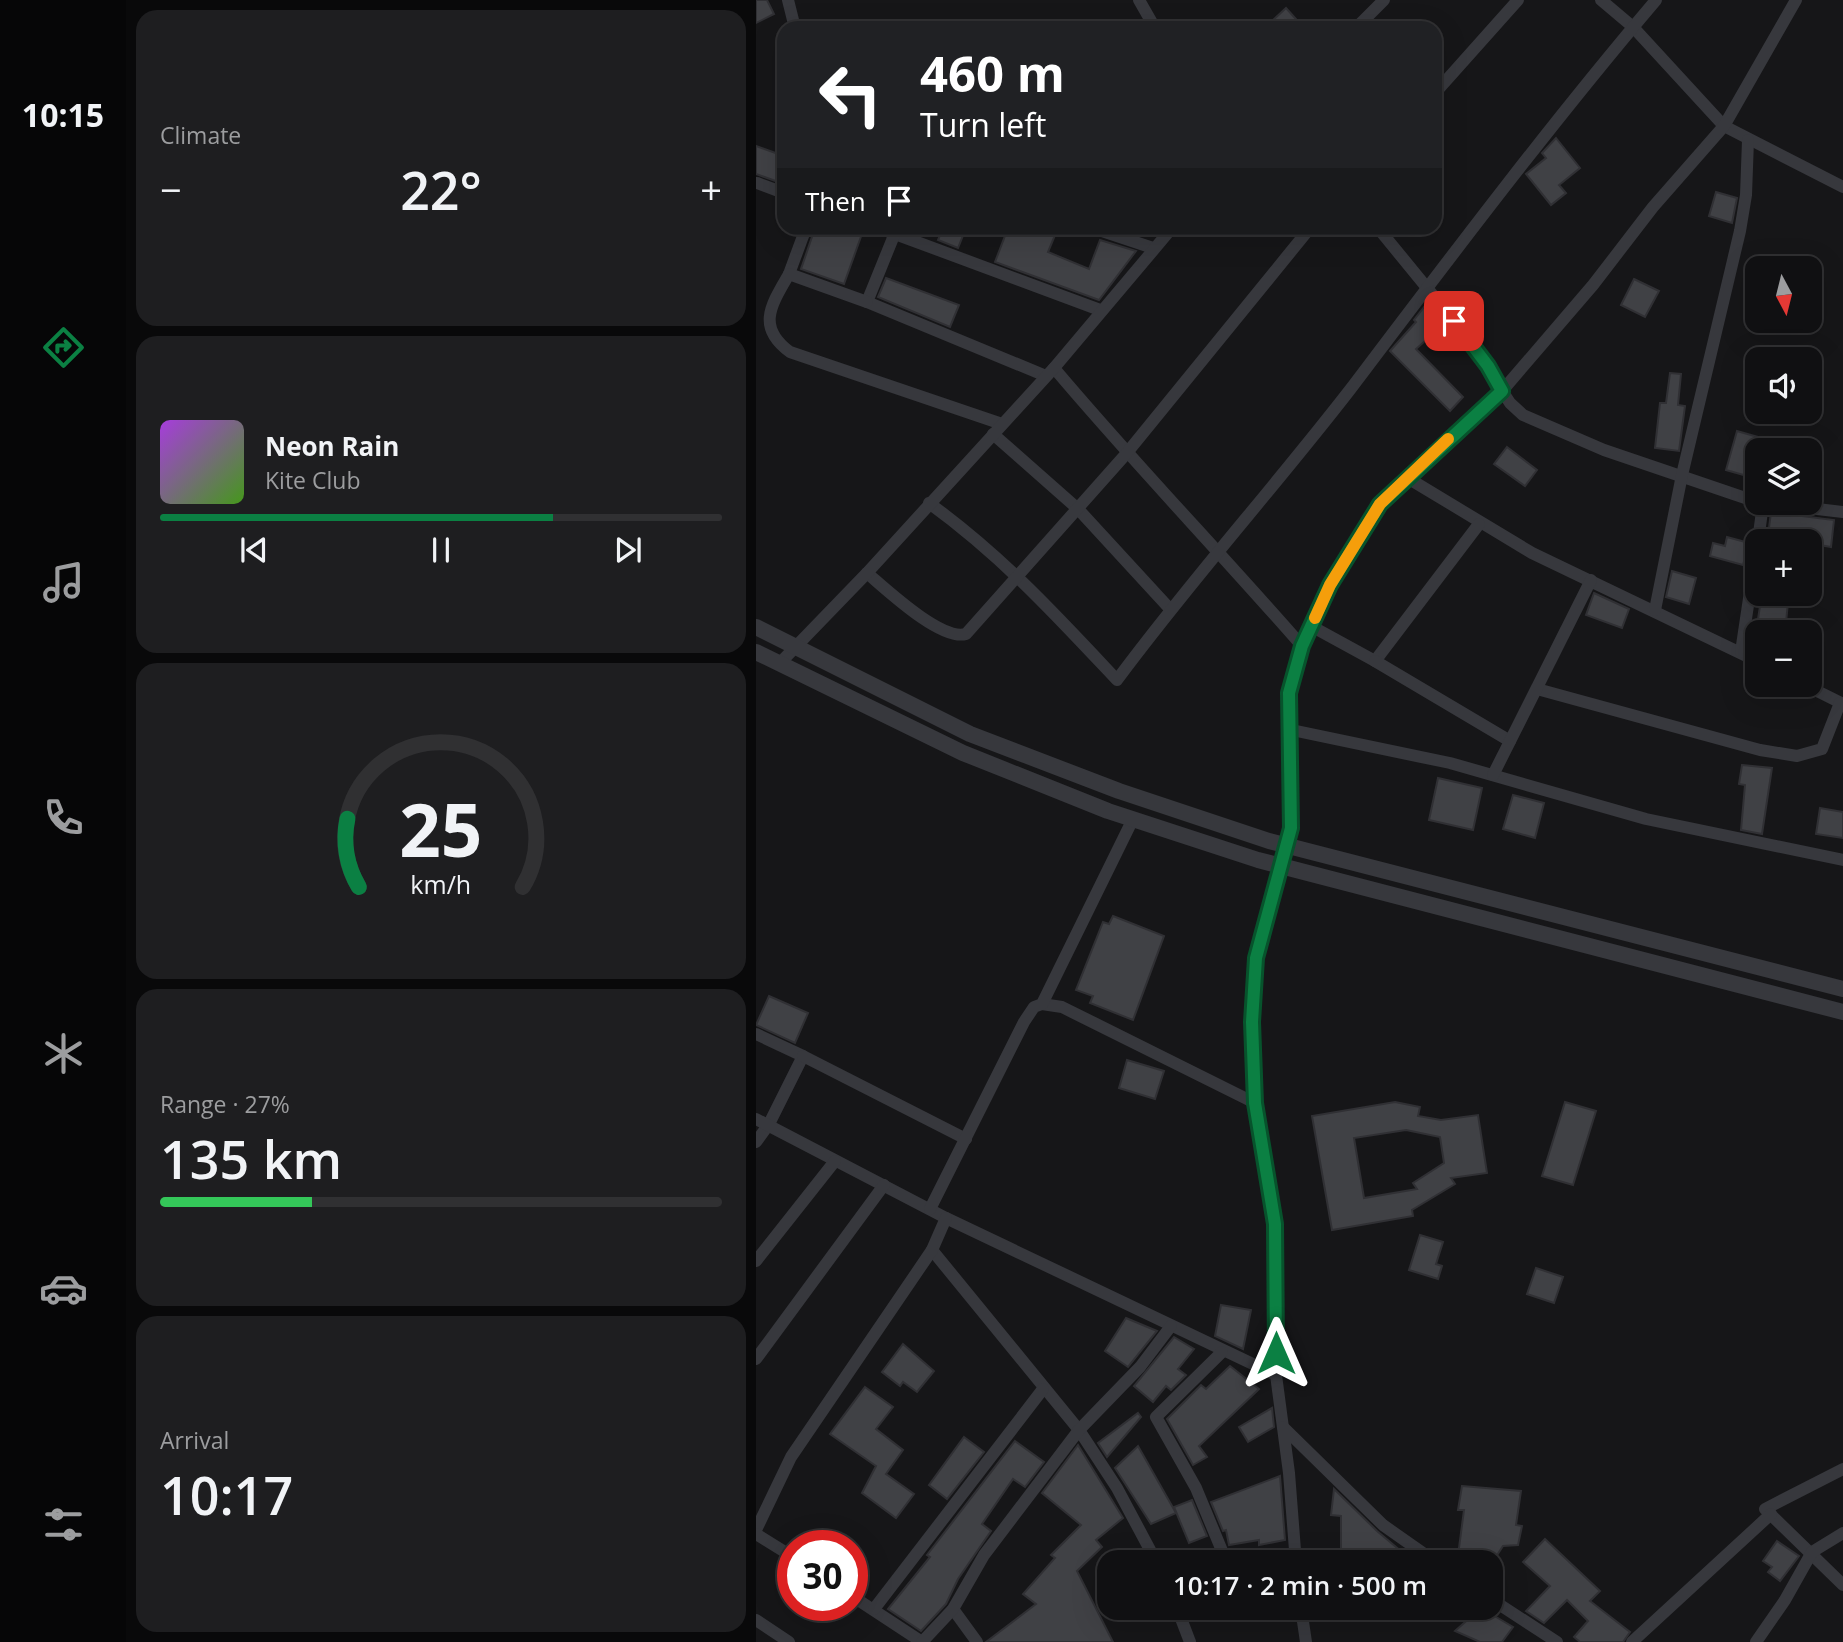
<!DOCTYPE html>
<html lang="en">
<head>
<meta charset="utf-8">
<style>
	:root { --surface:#101012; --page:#1e1e20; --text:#f1f3f6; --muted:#9c9d9f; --line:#303032; --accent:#0b8043 }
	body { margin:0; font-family:"Open Sans",sans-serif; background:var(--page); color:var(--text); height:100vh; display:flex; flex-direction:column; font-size:26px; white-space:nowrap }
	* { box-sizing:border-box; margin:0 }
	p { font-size:23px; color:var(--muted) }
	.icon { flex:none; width:38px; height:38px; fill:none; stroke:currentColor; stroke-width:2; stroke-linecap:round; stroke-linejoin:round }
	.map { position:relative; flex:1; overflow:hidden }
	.drawer { display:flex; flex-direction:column; gap:10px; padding:10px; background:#09090a; width:630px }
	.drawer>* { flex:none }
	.hud { position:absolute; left:21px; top:21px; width:665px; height:214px; border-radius:21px; box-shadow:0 7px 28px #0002,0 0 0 2px var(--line); background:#202124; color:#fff; overflow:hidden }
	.needle { width:46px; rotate:173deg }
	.fabs { position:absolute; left:989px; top:256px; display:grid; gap:14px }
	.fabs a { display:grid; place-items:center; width:77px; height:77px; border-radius:14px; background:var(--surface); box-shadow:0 7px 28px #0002,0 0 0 2px var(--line); font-size:35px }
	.speed { position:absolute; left:21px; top:1530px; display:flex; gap:14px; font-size:35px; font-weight:700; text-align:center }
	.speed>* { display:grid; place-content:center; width:91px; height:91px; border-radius:50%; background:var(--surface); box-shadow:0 7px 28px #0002,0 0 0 2px var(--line); line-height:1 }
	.speed .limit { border:10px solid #d22; background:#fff; color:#111 }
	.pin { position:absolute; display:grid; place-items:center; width:60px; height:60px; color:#fff; margin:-30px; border-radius:14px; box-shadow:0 4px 10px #0006 }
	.me { position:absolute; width:77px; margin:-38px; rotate:0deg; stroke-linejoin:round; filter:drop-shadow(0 0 5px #0008) }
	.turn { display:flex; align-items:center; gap:24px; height:147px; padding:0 28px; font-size:32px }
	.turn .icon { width:91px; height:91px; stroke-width:2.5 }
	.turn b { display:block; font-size:49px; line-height:60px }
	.then { display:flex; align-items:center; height:66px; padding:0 28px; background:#0003; gap:14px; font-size:26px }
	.big { font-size:52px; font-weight:600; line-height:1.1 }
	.drawer .tile { flex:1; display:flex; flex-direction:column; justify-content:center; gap:10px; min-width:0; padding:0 24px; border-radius:21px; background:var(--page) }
	.drawer .dial { align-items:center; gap:0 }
	.dial svg { height:182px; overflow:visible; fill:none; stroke:var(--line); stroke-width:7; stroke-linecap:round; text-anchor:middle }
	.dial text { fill:var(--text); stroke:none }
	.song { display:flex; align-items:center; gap:21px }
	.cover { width:84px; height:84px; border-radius:10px; background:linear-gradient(135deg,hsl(280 70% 55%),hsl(100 70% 35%)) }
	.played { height:7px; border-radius:4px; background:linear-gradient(90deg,var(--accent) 70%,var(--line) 70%) }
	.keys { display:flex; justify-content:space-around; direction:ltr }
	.heat { display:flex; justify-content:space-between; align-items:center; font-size:38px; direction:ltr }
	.charge { height:10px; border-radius:5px; background:linear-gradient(90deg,#34c759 27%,var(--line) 0) }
	.trip { position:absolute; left:341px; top:1550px; width:406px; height:70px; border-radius:21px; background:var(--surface); box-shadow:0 7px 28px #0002,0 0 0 2px var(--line); font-weight:600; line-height:70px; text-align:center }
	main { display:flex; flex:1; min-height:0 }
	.menu { display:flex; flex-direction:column; width:126px; justify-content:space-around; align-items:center; background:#060607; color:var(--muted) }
	.menu .icon { width:49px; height:49px }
	.menu .current { color:var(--accent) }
	.menu b { font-size:32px; color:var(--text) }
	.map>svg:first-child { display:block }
	.building { fill:#404145; stroke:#303034; stroke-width:2; fill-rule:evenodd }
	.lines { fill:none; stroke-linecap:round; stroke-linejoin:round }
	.minor { stroke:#37383d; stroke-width:12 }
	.tertiary { stroke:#37383d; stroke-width:16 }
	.route-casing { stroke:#07532c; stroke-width:18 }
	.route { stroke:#0b8043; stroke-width:12 }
	.slow { stroke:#f59e0b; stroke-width:12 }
</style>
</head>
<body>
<main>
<nav class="menu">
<b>10:15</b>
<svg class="icon current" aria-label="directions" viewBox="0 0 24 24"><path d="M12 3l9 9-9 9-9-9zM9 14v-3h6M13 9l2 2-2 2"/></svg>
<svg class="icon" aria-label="music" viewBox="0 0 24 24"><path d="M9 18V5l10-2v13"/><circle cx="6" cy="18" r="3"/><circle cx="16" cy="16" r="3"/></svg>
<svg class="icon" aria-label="phone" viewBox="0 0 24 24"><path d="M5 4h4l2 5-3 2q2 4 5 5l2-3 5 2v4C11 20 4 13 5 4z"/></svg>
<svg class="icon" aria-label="climate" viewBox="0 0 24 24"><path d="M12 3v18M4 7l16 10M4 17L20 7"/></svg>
<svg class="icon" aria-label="car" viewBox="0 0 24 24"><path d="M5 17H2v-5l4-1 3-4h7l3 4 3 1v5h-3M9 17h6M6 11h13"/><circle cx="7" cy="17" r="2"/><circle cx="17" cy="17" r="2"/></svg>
<svg class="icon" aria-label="filters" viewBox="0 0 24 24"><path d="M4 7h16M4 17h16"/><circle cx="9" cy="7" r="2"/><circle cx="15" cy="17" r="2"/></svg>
</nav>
<section class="drawer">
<div class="tile"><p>Climate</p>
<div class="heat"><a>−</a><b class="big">22°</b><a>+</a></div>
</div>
<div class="tile">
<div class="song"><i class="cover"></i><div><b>Neon Rain</b><p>Kite Club</p></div></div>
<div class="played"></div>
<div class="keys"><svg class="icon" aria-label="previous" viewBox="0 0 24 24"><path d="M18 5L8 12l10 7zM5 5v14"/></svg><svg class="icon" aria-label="pause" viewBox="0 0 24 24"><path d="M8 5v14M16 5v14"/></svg><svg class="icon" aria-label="next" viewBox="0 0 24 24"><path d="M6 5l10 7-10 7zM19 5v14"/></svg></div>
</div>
<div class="tile dial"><svg viewBox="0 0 100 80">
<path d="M14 69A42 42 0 1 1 86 69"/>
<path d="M14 69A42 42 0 0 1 9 39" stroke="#0b8043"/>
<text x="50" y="56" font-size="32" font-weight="700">25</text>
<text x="50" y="72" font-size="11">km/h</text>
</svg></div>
<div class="tile"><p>Range · 27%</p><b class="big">135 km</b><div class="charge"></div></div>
<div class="tile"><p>Arrival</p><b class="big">10:17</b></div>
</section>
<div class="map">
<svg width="1087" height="1642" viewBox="0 0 1087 1642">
	<rect width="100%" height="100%" fill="#161618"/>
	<g class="building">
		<path d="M0,0H11L18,14L0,23Z"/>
		<path d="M530,8L548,28H520L515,22Z"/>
		<path d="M800,138L824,168L803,185L810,193L795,205L770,174L790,158L786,153Z"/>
		<path d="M0,146L28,156V184L0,174Z"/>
		<path d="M960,192L981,198L976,223L953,216Z"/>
		<path d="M59,228H97L107,231L88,284L45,269Z"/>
		<path d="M187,228H210L202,248L182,240Z"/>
		<path d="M252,228H302L292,252L333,269L344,240L380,251L343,300L239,262Z"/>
		<path d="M130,278L203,305L194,327L122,297Z"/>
		<path d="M878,279L903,291L889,317L865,305Z"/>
		<path d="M672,302L689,323L660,349L707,397L694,411L634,351L660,322L658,320Z"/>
		<path d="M914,373L925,374L922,405L929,406L923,451L899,448L904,403H910Z"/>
		<path d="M981,431L1009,439L1006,450H1001L998,478L970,470Z"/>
		<path d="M751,447L781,470L769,486L738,464Z"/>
		<path d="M1015,512L1078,520L1075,547L1012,536Z"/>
		<path d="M971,537L993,543L987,565L954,556L957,543L969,546Z"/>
		<path d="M916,571L940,578L933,604L910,597Z"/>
		<path d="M838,593L873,609L866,628L830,615Z"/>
		<path d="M1006,593H1033L1029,632H1000Z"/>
		<path d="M986,765L1016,768L1006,834L985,830L989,785L983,784Z"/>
		<path d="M682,778L726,788L717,830L673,820Z"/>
		<path d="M757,795L788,803L779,838L747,829Z"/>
		<path d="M1064,808L1087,812V838L1060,834Z"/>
		<path d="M357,916L408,936L377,1020L334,1003L337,996L320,990L347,922L353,924Z"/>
		<path d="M13,996L52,1013L39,1043L0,1025Z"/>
		<path d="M371,1060L408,1071L399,1099L363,1088Z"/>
		<path d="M639,1102L664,1107L662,1116L685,1120L722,1115L731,1173L695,1178L699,1184L656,1210L657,1216L576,1230L556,1116ZM650,1130L684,1137L688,1163L657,1183L661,1189L608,1198L598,1138Z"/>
		<path d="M809,1102L840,1111L817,1185L786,1176Z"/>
		<path d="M664,1235L687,1242L680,1264L686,1266L682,1279L653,1270Z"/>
		<path d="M780,1268L807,1277L798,1303L771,1294Z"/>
		<path d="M465,1305L495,1310L487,1349L459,1336Z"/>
		<path d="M370,1318L401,1331L372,1367L349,1351Z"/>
		<path d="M418,1337L438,1349L422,1369L430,1375L415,1390L410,1386L397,1402L378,1386Z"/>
		<path d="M147,1344L178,1371L161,1392L147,1382L144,1386L126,1372Z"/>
		<path d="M474,1366L503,1389L443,1446L451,1457L437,1465L411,1419L445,1385L450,1389Z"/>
		<path d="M109,1387L137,1407L120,1429L147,1450L130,1474L158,1494L140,1518L106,1493L120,1466L74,1434Z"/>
		<path d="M516,1408L518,1427L492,1442L483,1427Z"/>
		<path d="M382,1413L385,1417L351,1457L342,1443Z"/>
		<path d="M208,1437L228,1452L191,1499L173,1485Z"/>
		<path d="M259,1441L288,1462L269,1487L257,1479L226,1524L235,1531L202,1579L190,1604L165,1631L132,1609L174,1557L171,1555Z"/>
		<path d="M322,1445L367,1518L340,1540L346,1547L321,1571L357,1642H230L280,1604L267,1594L299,1558L295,1555L325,1525L286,1493Z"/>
		<path d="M382,1446L420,1513L395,1524L359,1468Z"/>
		<path d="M524,1476L529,1540L503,1545V1540L473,1545L470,1530L467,1531L455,1502Z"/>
		<path d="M706,1486L765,1491L760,1525L766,1526L762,1545L747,1546L736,1563H701L708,1510H702Z"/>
		<path d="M578,1489L621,1531L659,1563H617L585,1553V1516L575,1515Z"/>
		<path d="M436,1500L451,1536L433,1543L418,1507Z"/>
		<path d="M789,1539L844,1591L834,1601L874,1632L867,1642H824L818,1637L832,1621L811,1600L788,1623L770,1611L794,1586L767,1562Z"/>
		<path d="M1021,1541L1043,1556L1024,1581L1012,1572L1016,1567L1007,1561Z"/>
		<path d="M725,1608L757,1627L746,1642H724L699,1631Z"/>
	</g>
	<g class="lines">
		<g class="minor">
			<path d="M32,0L39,28"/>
			<path d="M383,0L399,28"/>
			<path d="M845,0L877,27L968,126L1087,187"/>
			<path d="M600,28L628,0"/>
			<path d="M679,93L762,0"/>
			<path d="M1,183L28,193"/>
			<path d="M123,228L344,310"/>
			<path d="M141,228L111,302L290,376"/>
			<path d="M337,228L397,248"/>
			<path d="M622,228L712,338L754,403L767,415L848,450L1001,502"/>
			<path d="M33,274L50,228"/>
			<path d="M111,302L33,274C15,305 0,327 34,352L246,424"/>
			<path d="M298,368C378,463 464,552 546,646"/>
			<path d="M237,434L322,509L414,609"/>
			<path d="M650,477L776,553L1001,661"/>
			<path d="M1002,502L1087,512"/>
			<path d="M173,503C246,556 300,615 361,680C435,580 517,489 593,391C693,259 793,126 900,0"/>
			<path d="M1002,541L1007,504"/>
			<path d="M111,573C131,590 185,641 210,634L370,454L554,228"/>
			<path d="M899,610L926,475L984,231L990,195L992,140"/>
			<path d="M555,626L619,661L723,524"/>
			<path d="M985,652L1001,545"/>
			<path d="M619,661L754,741"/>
			<path d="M24,663L111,573L298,368L416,228"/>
			<path d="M1047,684L1087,704"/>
			<path d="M781,689L1004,750L1041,756L1066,749L1084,703"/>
			<path d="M531,729L694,763L890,819L1087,860"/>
			<path d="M737,775L835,580"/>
			<path d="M286,1004L306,1007L499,1103"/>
			<path d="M0,1034L47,1056L13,1124L0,1142"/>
			<path d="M47,1056L210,1139"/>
			<path d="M0,1119L190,1218L520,1375L533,1473L540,1563"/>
			<path d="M174,1209L268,1022L278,1007L286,1004L377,819"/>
			<path d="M176,1250L323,1430L361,1488L401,1563"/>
			<path d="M0,1261L79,1161"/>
			<path d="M466,1352L400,1417L440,1488L469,1558"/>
			<path d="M0,1359L128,1185"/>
			<path d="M520,1375L519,1224L499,1103L496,1022L501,958L535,828L533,693L546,646L574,585L624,504L746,391L837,285L897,207L968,126L1040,0"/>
			<path d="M527,1427L627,1525L681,1563"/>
			<path d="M1087,1469L1009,1509L1087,1585"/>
			<path d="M0,1530L35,1457L176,1250L190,1218"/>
			<path d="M0,1534L37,1557"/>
			<path d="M96,1596L166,1642"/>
			<path d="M735,1599L801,1642"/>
			<path d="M421,1608L434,1642"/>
			<path d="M545,1608L550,1642"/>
			<path d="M118,1609L287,1389"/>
			<path d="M197,1609L221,1642"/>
			<path d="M0,1620L33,1642"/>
			<path d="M166,1642L197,1609L228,1555L323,1430L384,1367L415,1326"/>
			<path d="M876,1642L1015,1514"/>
			<path d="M1000,1642L1029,1600L1056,1552L1087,1533"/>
		</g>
		<g class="tertiary">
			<path d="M0,627L214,734L363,791L513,841L1087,989"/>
			<path d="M0,652L207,753L352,811L502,860L1087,1012"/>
		</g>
	</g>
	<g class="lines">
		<defs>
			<path id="route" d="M520,1353L519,1224L499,1103L496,1022L500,958L535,828L533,693L546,646L574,585L624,504L746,391L732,366L698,321"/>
		</defs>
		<use href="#route" class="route-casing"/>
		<use href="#route" class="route"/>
		<path class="slow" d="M559,618L574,585L624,504L692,439"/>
	</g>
</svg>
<div class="fabs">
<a><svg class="needle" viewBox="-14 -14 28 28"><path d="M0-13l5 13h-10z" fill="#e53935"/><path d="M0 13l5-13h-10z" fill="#9c9d9f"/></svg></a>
<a><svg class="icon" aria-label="sound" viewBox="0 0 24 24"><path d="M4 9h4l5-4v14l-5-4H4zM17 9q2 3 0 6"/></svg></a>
<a><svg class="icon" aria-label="layers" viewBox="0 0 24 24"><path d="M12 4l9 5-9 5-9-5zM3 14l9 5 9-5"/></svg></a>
<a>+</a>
<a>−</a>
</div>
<div class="speed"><div class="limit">30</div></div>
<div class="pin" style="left:698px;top:321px;background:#d93025"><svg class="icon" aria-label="arrive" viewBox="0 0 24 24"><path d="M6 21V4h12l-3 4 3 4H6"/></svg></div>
<svg class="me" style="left:520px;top:1353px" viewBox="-20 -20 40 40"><path d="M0-17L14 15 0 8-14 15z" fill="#0b8043" stroke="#fff" stroke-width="4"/></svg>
<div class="trip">10:17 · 2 min · 500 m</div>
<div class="hud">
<div class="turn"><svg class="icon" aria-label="left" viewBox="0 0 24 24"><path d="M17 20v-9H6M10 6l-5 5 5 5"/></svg><div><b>460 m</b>Turn left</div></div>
<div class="then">Then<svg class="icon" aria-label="arrive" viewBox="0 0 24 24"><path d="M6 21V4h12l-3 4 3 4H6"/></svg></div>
</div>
</div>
</main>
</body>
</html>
